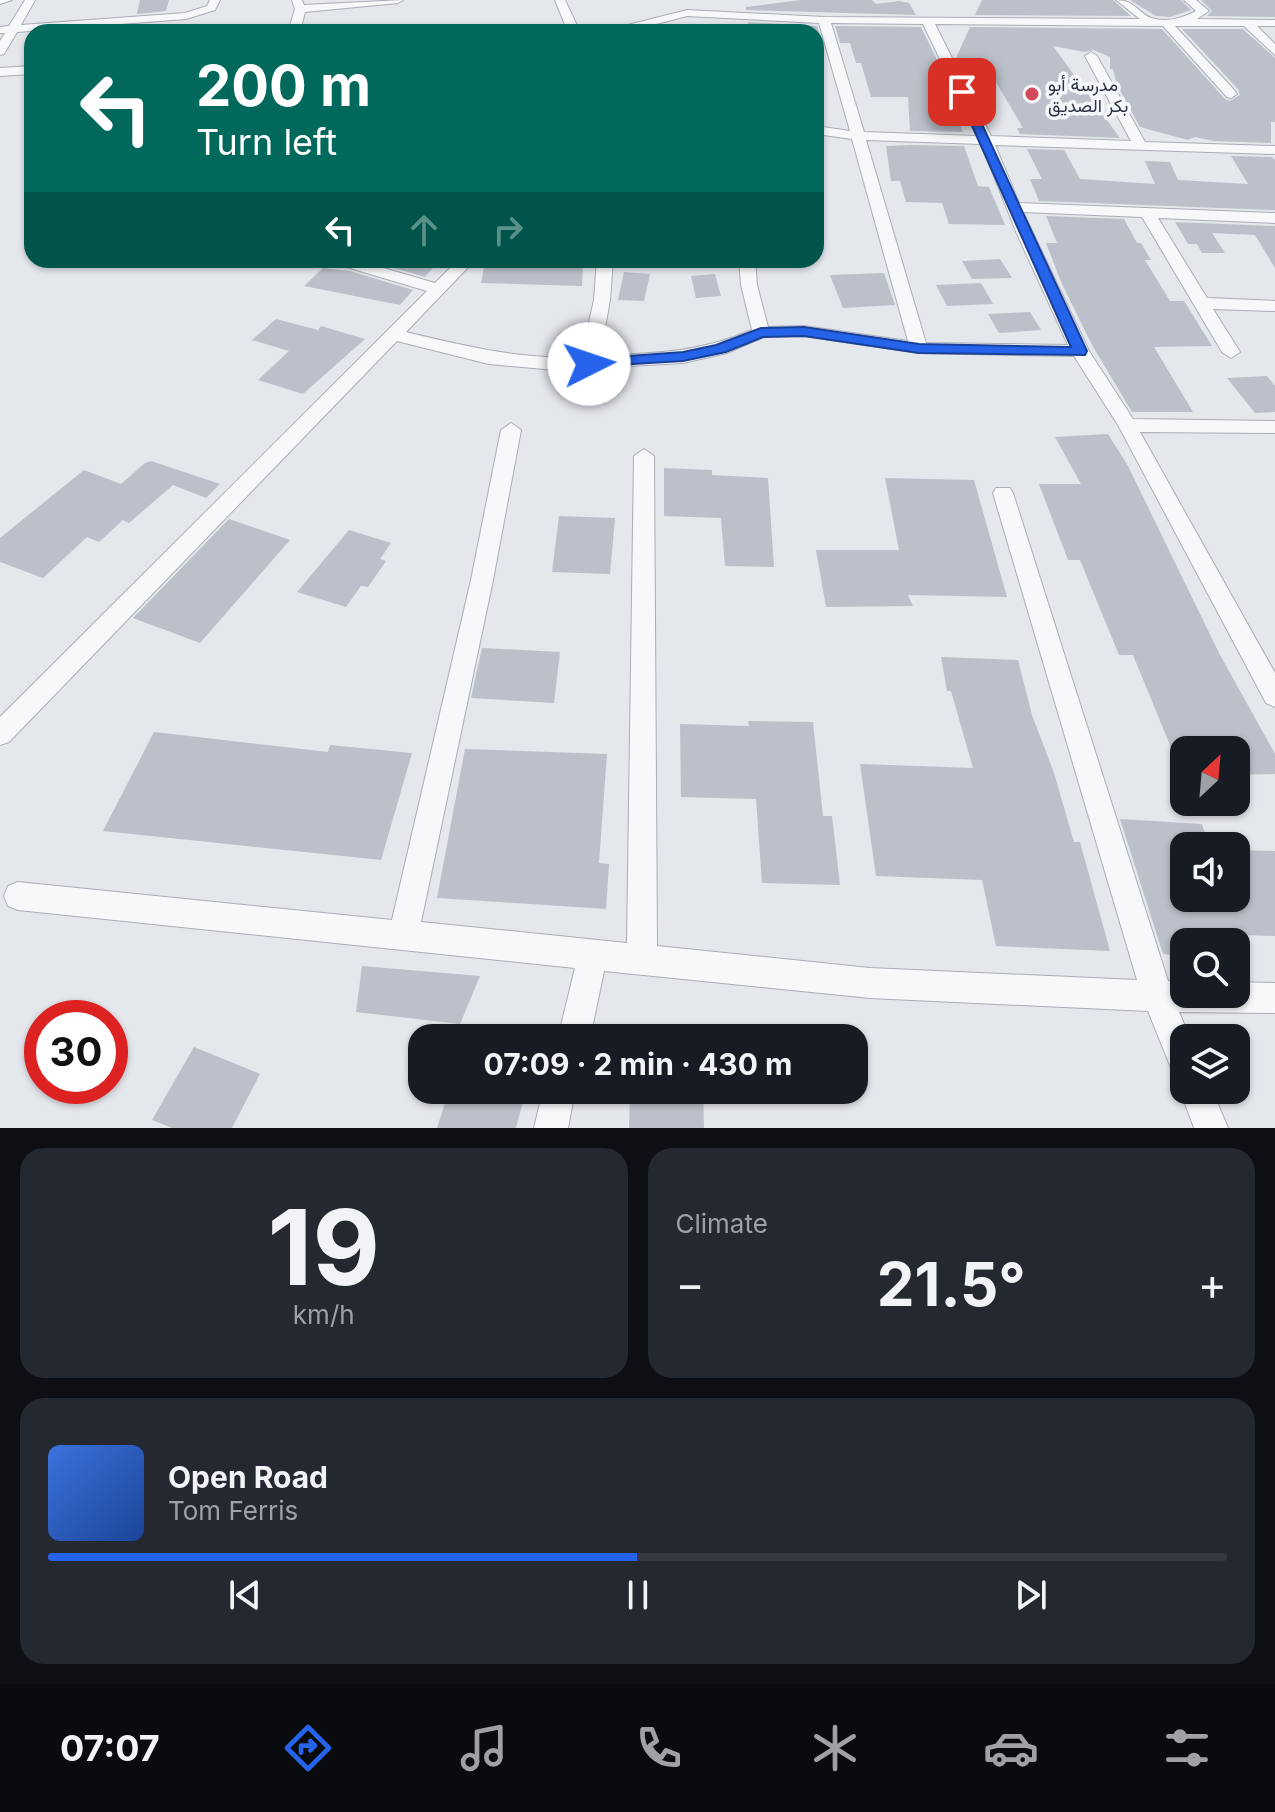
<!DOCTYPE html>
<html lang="en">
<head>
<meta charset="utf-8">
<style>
	:root { --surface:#171b24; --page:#242831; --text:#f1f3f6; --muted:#9ea1a6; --line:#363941; --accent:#2563eb }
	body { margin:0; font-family:Inter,Vazirmatn,sans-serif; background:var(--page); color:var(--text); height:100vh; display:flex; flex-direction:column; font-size:30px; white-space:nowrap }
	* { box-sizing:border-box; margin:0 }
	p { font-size:26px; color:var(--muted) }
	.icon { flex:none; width:44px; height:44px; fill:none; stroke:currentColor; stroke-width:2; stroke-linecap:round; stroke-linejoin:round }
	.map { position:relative; height:1128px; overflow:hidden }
	.panel { display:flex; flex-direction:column; gap:20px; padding:20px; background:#0d0f14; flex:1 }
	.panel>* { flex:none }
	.guide { position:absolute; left:24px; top:24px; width:800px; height:244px; border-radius:24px; box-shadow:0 2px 6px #0004; background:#00695c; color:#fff; overflow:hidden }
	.needle { width:52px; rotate:26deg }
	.controls { position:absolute; left:1170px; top:736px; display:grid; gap:16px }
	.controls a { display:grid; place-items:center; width:80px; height:80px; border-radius:16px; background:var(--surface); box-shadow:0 2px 6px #0004; font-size:40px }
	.speed { position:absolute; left:24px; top:1000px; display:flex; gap:16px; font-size:40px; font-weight:700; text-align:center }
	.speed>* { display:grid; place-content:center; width:104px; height:104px; border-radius:50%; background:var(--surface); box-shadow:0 2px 6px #0004; line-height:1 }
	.speed .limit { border:12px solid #d22; background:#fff; color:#111 }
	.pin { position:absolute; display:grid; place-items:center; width:68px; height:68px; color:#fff; margin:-34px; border-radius:16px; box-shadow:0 4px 12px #0006 }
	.me { position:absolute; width:88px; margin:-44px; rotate:86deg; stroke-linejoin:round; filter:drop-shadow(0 0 6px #0008) }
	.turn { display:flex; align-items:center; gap:28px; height:168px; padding:0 40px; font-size:36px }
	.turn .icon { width:104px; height:104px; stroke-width:2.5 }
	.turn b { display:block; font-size:56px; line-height:68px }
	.lanes { display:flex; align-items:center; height:76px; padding:0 40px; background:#0003; justify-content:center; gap:40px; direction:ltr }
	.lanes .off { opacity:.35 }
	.big { font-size:60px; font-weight:700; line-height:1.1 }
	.panel .tile { flex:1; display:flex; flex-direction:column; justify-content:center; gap:12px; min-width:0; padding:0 28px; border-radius:24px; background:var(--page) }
	.panel .dial { align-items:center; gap:0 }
	.dial b { font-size:104px; line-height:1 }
	.song { display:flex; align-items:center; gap:24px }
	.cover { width:96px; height:96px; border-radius:12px; background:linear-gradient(135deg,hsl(220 70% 55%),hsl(220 70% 35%)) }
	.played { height:8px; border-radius:4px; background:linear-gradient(90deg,var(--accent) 50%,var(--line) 50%) }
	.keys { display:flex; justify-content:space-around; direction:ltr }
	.heat { display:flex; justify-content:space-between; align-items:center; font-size:44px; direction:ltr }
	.panel .tiles { flex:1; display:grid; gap:20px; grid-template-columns:1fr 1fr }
	.tile:last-child { grid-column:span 2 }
	.trip { position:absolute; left:408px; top:1024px; width:460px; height:80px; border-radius:24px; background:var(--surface); box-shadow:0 2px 6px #0004; font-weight:700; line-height:80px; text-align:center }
	.tabs { display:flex; height:128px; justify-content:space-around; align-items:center; background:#090b0e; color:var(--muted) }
	.tabs .icon { width:56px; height:56px }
	.tabs .selected { color:var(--accent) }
	.tabs b { font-size:36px; color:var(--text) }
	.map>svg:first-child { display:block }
	.building { fill:#bbc0ca }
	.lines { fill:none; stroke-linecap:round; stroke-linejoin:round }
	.minor-casing { stroke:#a9aeb7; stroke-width:2 }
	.minor { fill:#f7f8fa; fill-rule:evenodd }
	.route { fill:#2563eb; stroke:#184099; stroke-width:2 }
	.poi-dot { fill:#d1495b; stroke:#f4f6f9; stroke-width:3 }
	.labels { text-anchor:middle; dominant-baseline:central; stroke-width:7; stroke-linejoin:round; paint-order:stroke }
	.far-poi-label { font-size:18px; fill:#2b3445; stroke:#f4f6f9; text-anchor:start }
</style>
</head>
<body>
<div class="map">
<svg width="1275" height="1128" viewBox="0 0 1275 1128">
	<rect width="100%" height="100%" fill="#e4e7ec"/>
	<g class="building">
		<path d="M140,0H169L166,11L137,14Z"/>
		<path d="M801,0H872L876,4L899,1L909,3L916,15L746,10V7Z"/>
		<path d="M982,0H1113L1131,16L975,15Z"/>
		<path d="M1130,0H1181L1191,10L1170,17L1156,16Z"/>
		<path d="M1201,0H1275V17L1207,16L1212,11Z"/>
		<path d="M748,22L817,26L822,43H816V31L748,29Z"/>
		<path d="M835,26L921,27L940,66L963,132L910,131L908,97H871L861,63H856L850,43H840Z"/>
		<path d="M970,27L1162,29L1225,99L1230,101L1240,95L1238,89L1182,29H1243L1275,58V122H1271V143L1214,141L1195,137L1188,140L1140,127L1117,85L1113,69H1110V57L1093,50L1085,52L1053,46L1120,138L1020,134L1017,128H1023L983,60L956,58Z"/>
		<path d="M911,145L964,146L978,186L989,187L1005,225L949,224L942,203L906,202L900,181H891L886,146Z"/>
		<path d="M1027,149L1064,150L1080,179L1155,184L1145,161L1170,162L1178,180L1248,184L1231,156L1272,157L1275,160V210L1039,201L1030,179H1042Z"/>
		<path d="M1046,216L1124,219L1137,243H1141L1151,260H1145L1170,301H1184L1212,346L1154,347L1193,412H1132L1092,345L1061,282L1046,243H1057Z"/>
		<path d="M1175,222L1275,226V268L1255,235L1212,233L1225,253H1202L1197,244H1188Z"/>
		<path d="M1000,259L1012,278L972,279L962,261Z"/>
		<path d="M367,260H440L425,277Z"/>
		<path d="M546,260H583L582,286L481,283L485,263L545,264Z"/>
		<path d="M323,268L350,271L413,290L400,305L304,286Z"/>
		<path d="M624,272L650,274L644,301L618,300Z"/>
		<path d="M884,273L895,305L843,308L830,275Z"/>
		<path d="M715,274L721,296L696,298L691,276Z"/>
		<path d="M981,283L993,304L947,306L936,285Z"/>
		<path d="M1030,312L1041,330L999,333L988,314Z"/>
		<path d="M276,319L318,330L321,326L365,339L303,394L258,380L289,351L252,340Z"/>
		<path d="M1267,376L1275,386V412L1255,413L1227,378Z"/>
		<path d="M1108,434L1128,466L1220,655L1275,754V774L1236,775V750H1172L1133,655H1119L1080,560H1068L1039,484H1081L1055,437Z"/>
		<path d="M151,461L220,484L206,498L173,485L129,523L123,520L99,542L87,537L43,578L0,562V538L84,470L121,484L145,463Z"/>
		<path d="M664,468L712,470V475L768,478L774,567L725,566L721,518L664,516Z"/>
		<path d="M885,478L974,480L1007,597L908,595L913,606L826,607L816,550H899Z"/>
		<path d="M559,516L615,518L610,574L552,572Z"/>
		<path d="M229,519L290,540L200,643L133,618Z"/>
		<path d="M349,530L391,543L380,559L386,561L368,587L361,586L346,607L297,592Z"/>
		<path d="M482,648L560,652L554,703L471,698Z"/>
		<path d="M941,657L1018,660L1032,715L1054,773L1074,842H1080L1110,951L996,946L982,880L876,876L860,764L973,768L951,691H947Z"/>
		<path d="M748,721L813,722L823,816H832L840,885L762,883L756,799L681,797L680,724L749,726Z"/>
		<path d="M154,732L328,752L330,745L412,753L381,860L103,831Z"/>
		<path d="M465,749L607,754L599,863L609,864L606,909L437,898Z"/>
		<path d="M1120,819L1202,824L1209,846H1184V898H1236V850L1275,851V936L1243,935L1244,942H1184V956L1163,954Z"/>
		<path d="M362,966L480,976L460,1024L356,1012Z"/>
		<path d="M194,1047L260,1074L232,1128H172L152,1120Z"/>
		<path d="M449,1090H526L516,1128H437Z"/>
		<path d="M630,1090H703L704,1128H629Z"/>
	</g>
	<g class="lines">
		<defs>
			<g id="minor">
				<path d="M0,0H12L0,4Z"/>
				<path d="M25,0H35L21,25L185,13L207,6L210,0H220L215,10L186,19L17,32L4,54L0,55V41L5,33H0V27L9,26Z"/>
				<path d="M292,0H302L304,5L403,0L398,3L305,12L300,32H288L295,9Z"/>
				<path d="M555,0H565L580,32H568Z"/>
				<path d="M1116,0C1137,0 1139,16 1155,19C1168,22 1183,18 1196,11L1184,0H1196L1209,11L1197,19L1275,20V26H1257L1275,44V55L1244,26H1175L1235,91L1237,94L1231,98L1227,97L1163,26L935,24L991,136L1131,141L1085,56L1091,52L1097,56L1145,142L1275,146V154L995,145L1019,203L1275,213V223L1158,218L1207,298L1275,301V311L1213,309L1240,352L1231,358L1222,352L1142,217L1023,212L1089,351L1133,419L1275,421V433L1140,432L1275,673V707L1266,703L1118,425L1074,356L919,353L804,336L764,337L727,353L683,363L556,370L489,364L397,341L9,742L0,745V717L427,291L333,263L331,260H356L435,283L458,260H475L406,332C464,346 521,360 581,357L594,300L597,260H613L610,300L600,356C658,353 697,353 752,330L741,285L739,260H755L757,285L768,327L804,326L908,341L852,139L816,134V126L850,131L819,23L687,16L626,32H606L608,30L687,10L824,17L1140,19ZM831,23L923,24L977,136L864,132ZM866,140L981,144L1017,234L1068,345L926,343Z"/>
				<path d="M32,66V74L0,76V68Z"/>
				<path d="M511,423L521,430L493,580L421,922L627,943L634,456L644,449L654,456L657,946L870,968L1137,980L993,493L996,488H1010L1013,493L1168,981H1184V994H1236V982L1275,983V1013L1179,1012L1190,1038H1184V1078L1173,1073L1148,1011L870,998L604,971L590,1038H558L575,968L18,910L8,906L4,896L8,886L18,882L392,920L471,580L501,430Z"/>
				<path d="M1184,1080V1090H1212L1228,1128H1194L1180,1090Z"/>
				<path d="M543,1090H575L568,1128H534Z"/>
			</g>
		</defs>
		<use href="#minor" class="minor-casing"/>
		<use href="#minor" class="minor"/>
	</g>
	<path class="route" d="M962,88L967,92L1087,351L1085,355L919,353L804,336L763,337L726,352L683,361L584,367V361L589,359L683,352L716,345L761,328L804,327L919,344L1071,347L957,92Z"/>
	<circle class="poi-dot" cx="1032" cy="94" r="8"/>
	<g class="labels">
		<g class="far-poi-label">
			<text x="1048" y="84">مدرسة أبو<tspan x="1048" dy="21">بكر الصديق</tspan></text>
		</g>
	</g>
</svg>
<div class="controls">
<a><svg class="needle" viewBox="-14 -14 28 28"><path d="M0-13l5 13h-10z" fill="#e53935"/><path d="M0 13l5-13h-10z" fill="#9ea1a6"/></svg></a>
<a><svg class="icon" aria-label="sound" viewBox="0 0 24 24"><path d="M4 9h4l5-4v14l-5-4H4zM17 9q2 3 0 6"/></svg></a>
<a><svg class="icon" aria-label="search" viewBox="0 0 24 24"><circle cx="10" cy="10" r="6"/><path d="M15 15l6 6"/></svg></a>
<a><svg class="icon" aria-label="layers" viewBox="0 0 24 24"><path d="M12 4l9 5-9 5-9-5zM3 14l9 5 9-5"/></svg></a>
</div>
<div class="speed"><div class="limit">30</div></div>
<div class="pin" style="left:962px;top:92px;background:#d93025"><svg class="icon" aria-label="arrive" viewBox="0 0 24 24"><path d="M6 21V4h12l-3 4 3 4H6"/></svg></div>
<svg class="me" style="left:589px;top:364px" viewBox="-20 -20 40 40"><circle r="19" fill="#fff"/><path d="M0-13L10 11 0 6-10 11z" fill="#2563eb"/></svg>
<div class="trip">07:09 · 2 min · 430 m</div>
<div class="guide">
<div class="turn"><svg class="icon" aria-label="left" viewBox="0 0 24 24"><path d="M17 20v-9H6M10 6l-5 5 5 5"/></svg><div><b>200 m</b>Turn left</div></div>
<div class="lanes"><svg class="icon" aria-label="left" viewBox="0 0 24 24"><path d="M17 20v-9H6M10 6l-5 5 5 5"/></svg><svg class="icon off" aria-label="ahead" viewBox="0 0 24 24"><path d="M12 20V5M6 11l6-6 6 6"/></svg><svg class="icon off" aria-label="right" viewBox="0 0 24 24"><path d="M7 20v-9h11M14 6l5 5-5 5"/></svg></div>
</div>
</div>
<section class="panel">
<div class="tiles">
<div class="tile dial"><b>19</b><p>km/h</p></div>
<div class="tile"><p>Climate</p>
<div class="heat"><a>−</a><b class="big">21.5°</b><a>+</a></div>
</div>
<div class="tile">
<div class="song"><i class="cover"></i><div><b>Open Road</b><p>Tom Ferris</p></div></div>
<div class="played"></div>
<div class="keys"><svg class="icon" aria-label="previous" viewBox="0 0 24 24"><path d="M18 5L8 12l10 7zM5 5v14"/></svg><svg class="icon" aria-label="pause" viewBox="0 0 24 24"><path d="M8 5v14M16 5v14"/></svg><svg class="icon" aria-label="next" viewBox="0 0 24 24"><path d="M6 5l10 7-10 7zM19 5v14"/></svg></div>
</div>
</div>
</section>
<nav class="tabs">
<b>07:07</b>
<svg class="icon selected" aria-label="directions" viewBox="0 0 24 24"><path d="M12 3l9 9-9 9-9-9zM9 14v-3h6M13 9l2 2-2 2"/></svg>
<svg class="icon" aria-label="music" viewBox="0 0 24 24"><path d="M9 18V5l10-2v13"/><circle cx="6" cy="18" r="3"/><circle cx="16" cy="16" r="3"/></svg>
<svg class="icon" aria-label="phone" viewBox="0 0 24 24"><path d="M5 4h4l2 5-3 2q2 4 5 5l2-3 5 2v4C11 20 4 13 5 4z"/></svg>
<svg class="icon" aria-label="climate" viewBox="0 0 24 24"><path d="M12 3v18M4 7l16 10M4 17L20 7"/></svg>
<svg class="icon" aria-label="car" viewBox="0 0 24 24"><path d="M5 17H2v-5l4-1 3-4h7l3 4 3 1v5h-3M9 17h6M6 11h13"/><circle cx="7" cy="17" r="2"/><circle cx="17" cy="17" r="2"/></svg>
<svg class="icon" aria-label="filters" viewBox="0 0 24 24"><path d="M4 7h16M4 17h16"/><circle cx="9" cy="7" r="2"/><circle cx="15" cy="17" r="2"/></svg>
</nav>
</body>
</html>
